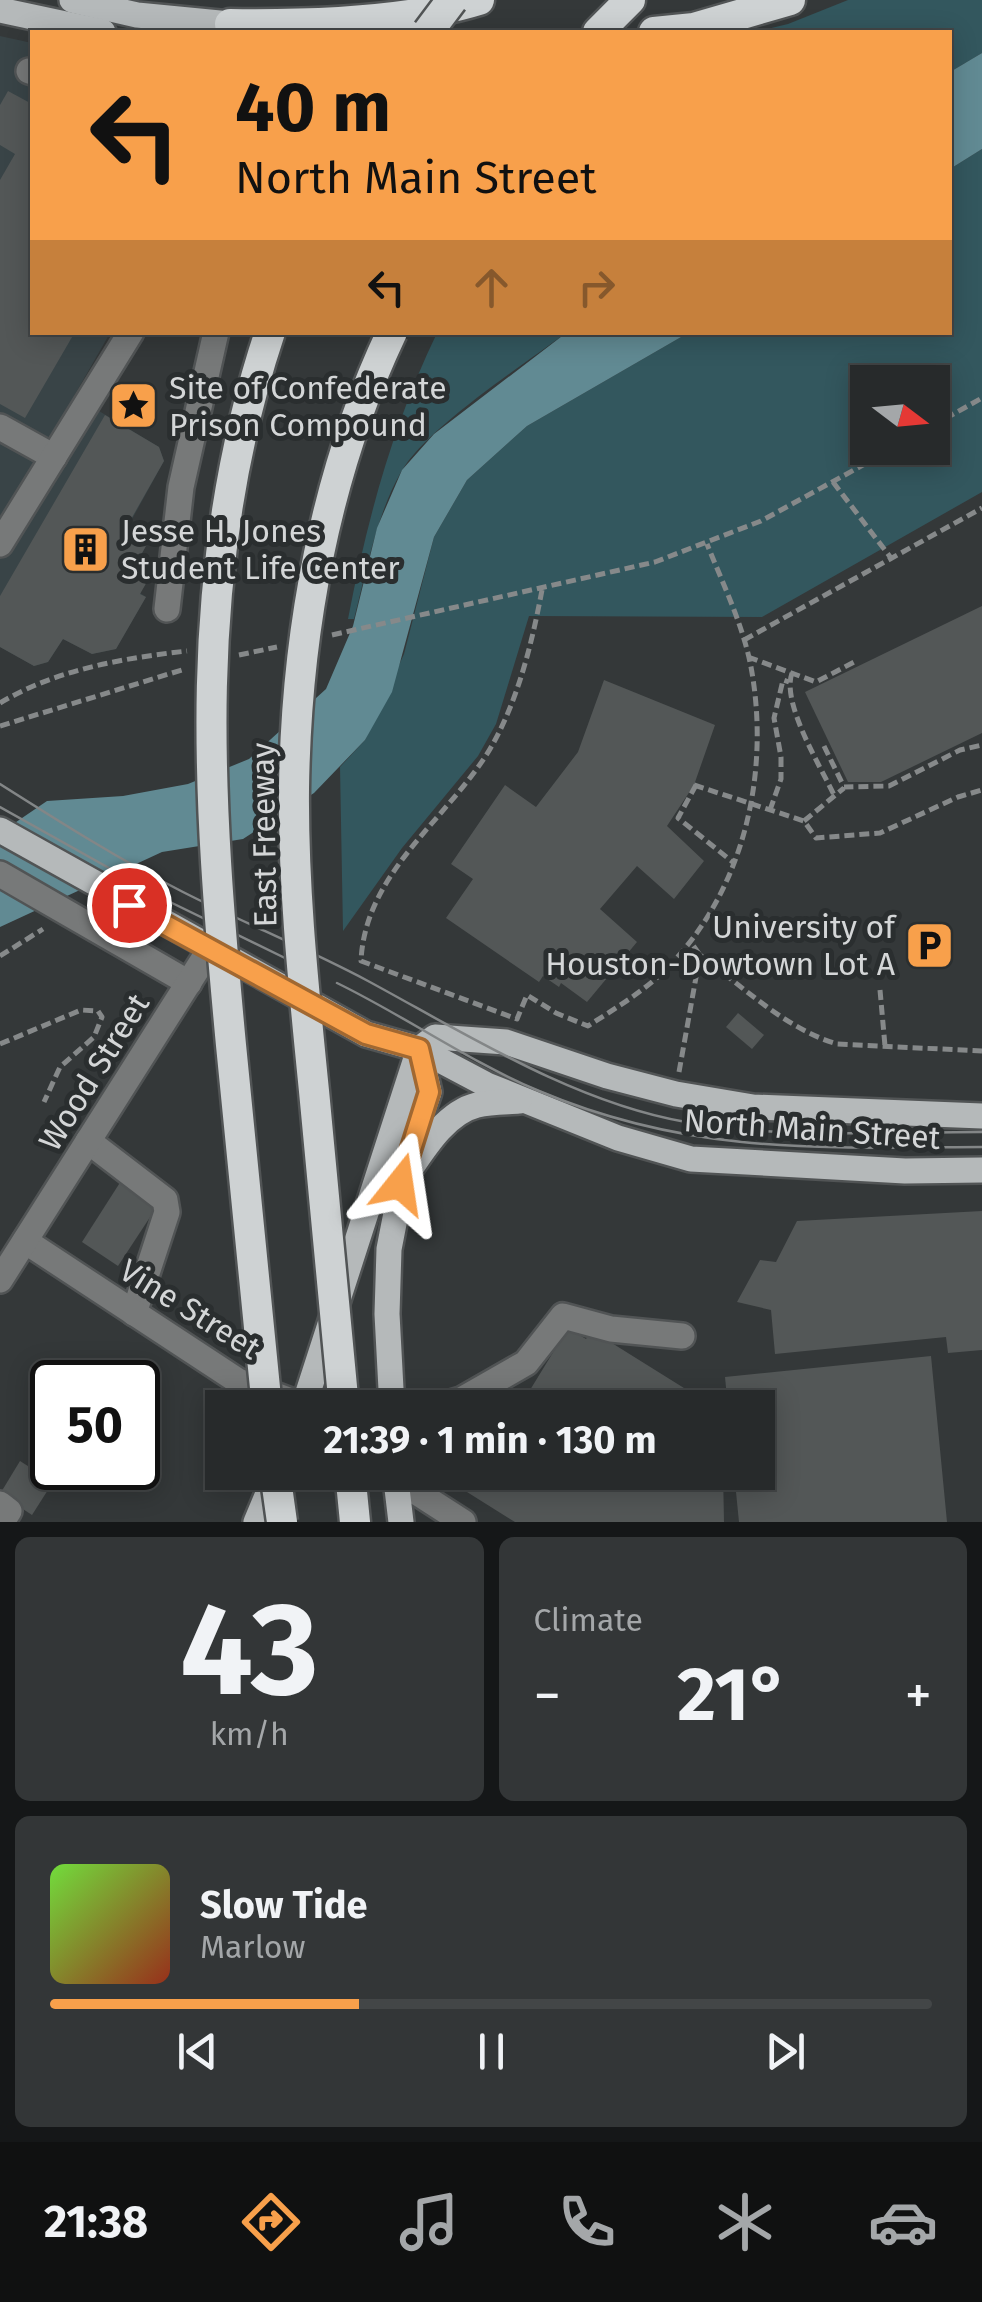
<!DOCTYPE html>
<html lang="en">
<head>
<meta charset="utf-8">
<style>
	:root { --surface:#272a2b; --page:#333637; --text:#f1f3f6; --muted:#a4a7a9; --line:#434647; --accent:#f8a04b }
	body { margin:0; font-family:"Fira Sans",sans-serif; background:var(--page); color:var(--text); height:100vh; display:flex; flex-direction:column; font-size:38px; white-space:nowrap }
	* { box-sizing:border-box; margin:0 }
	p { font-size:32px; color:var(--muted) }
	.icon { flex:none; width:55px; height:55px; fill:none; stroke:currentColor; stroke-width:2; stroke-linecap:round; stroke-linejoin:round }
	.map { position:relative; height:1522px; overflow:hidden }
	.details { display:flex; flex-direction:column; gap:15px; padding:15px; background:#151718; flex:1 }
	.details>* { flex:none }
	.guide { position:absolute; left:30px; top:30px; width:922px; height:305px; border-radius:0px; box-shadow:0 5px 25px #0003,0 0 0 2px var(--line); background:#f8a04b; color:#111; overflow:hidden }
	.needle { width:65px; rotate:106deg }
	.controls { position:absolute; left:850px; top:365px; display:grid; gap:20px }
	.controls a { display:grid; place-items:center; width:100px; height:100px; border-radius:0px; background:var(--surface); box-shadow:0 5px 25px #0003,0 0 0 2px var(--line); font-size:50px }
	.speed { position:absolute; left:30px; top:1360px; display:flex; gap:20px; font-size:50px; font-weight:700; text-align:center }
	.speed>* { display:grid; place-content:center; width:130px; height:130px; border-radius:50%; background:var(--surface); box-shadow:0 5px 25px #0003,0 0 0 2px var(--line); line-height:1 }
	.speed .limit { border:5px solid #111; border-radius:15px; background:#fff; color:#111 }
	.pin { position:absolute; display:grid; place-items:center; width:85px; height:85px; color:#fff; margin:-42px; border:5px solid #fff; border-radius:50%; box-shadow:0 2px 10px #0007 }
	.me { position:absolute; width:110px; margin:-55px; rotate:15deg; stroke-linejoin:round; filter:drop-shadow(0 0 8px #0008) }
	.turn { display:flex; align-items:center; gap:35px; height:210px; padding:0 40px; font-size:45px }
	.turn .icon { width:130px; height:130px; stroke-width:2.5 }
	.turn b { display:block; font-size:70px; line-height:85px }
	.lanes { display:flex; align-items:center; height:95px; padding:0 40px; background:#0003; justify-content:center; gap:50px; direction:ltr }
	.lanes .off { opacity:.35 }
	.big { font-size:75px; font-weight:700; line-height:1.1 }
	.details .card { flex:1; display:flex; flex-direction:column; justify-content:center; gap:15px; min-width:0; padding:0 35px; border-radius:15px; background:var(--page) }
	.details .dial { align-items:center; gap:0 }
	.dial b { font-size:130px; line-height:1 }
	.song { display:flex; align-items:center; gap:30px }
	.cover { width:120px; height:120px; border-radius:15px; background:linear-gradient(135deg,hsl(100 70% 55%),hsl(10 70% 35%)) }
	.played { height:10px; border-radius:5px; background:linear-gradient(90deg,var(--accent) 35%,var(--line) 35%) }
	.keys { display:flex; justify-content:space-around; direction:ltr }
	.heat { display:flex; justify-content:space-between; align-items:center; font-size:55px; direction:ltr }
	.details .tiles { flex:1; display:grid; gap:15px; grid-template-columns:1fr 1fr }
	.card:last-child { grid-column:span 2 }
	.trip { position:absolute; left:205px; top:1390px; width:570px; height:100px; border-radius:0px; background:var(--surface); box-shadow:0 5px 25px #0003,0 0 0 2px var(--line); font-weight:700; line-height:100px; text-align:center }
	.menu { display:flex; height:160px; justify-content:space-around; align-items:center; background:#101111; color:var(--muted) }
	.menu .icon { width:70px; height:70px }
	.menu .on { color:var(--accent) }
	.menu b { font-size:45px; color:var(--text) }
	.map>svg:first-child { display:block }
	.built { fill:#394447 }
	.green { fill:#33575e; fill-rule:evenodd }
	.water { fill:#618a93 }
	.building { fill:#535757 }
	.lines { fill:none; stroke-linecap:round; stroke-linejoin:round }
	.minor-casing { stroke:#515455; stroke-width:30 }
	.major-casing { stroke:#515455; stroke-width:30 }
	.highway-casing { stroke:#515455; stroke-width:35 }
	.path { stroke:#86898a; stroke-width:5; stroke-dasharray:10 5; stroke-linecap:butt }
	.minor { stroke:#777979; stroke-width:25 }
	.major { stroke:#b5b9ba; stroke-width:25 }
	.highway { stroke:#ced2d3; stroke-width:30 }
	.tram { stroke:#838687; stroke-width:2.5 }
	.highway-bridge-casing { stroke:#515455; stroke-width:35; stroke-linecap:butt }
	.highway-bridge { stroke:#ced2d3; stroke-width:30 }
	.route-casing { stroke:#a16831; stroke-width:25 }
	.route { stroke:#f8a04b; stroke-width:18 }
	.labels { text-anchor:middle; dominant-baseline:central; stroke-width:10; stroke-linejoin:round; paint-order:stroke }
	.poi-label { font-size:32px; fill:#d4d6d7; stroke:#2a2e2f; text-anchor:start }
	.street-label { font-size:32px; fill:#d4d6d7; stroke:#2a2e2f }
</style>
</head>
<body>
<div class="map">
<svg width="982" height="1522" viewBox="0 0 982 1522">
	<rect width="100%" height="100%" fill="#343839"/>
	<path class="built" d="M0,36L32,43V332L110,333L74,396L159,447L164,461L131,521L152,535L136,564L152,573L140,593L146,597L116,649L92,654L63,639L48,662L34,666L0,647Z"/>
	<g class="green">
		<path d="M848,0H982V53L950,72V32H755L788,24Z"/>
		<path d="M982,149V492L762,617L529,616L496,724L478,756L402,848L343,931L340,767L365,740L404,654L434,537L467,480L527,426L688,333L950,332V169ZM868,382H932V448H868Z"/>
		<path d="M437,333H566C523,365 426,428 401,472C376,516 367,569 354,619H348C367,520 393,424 437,333Z"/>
	</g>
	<g class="water">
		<path d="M982,53V149L950,169V72Z"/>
		<path d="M566,333H688L527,426L467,480L434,537L392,692L365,740L314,793L243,839L162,852L0,927V833L47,801L123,796L188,784L249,759L326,689L353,626L377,528L402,470L434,434Z"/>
	</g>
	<g class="building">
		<path d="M8,91L32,104V332H75L25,418L0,404V180L15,154L0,145V105Z"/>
		<path d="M105,415L159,447L164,461L130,521L152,535L136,564L152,573L140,594L146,597L116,649L92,654L63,639L48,662L34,666L0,647V596Z"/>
		<path d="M982,606V733L881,782H848L805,692Z"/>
		<path d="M604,680L715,725L694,785L667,826L704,861L674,899L637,866L600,909L637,942L587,1002L561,983L559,987L543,976L539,982L446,918L473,879L451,864L505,785L536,807L578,752Z"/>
		<path d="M738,1013L764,1035L752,1049L726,1027Z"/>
		<path d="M121,1181L158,1205L118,1266L82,1242Z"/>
		<path d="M982,1211V1350L948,1353L946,1337L775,1354L771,1310L737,1302L760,1260L776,1262L797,1221Z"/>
		<path d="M568,1328L586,1339L591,1330L716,1408H519Z"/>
		<path d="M931,1356L947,1522H739L734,1472H758V1408H728L725,1377Z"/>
		<path d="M20,1461L53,1482L32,1515L0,1494Z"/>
		<path d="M479,1472H723L724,1522H515L467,1492Z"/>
	</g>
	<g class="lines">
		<defs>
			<g id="minor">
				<path d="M29,71L32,72"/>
				<path d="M0,427L54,457"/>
				<path d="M0,544L131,332"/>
				<path d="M167,609L181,487L216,332"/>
				<path d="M0,874L189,983"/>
				<path d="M88,1141L165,1200L167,1212L134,1313"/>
				<path d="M25,1241L238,1381L304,1406L330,1408"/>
				<path d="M0,1280L210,949"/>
				<path d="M434,1408L461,1400L526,1363L563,1316L611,1329L682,1336"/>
				<path d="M396,1479L463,1522"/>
				<path d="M0,1504L9,1511L2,1522"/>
			</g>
			<g id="major">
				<path d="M72,0L137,15L230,24"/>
				<path d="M0,10L103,32"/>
				<path d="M0,830L366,1034L419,1049L487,1085L618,1138L691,1159L905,1171L982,1170"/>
				<path d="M419,1049L435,1037L506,1042L607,1076L676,1094L753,1107L982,1116"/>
				<path d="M411,1168C427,1144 448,1112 477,1105C490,1102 506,1102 519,1101"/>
				<path d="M303,1408L419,1049"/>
				<path d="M392,1408L387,1314L389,1249L408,1152L429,1092L419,1049"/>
				<path d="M395,1472L401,1522"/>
				<path d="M256,1522L277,1472"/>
			</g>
			<g id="highway">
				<path d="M230,24C305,25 408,22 479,0"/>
				<path d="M598,32L630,0"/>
				<path d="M654,32L694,28L790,0"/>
				<path d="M350,1472L355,1522"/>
			</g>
		</defs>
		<use href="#minor" class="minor-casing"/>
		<use href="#major" class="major-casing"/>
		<use href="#highway" class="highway-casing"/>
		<g class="path">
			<path d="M932,426L982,398"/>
			<path d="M833,482L891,558"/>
			<path d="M542,590C532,643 518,701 490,749C448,819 365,872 361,961L517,1019L527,995L556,1013L588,1026C614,1009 640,994 663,972C743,895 771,775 751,667C743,625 723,584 707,544"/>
			<path d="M332,635L655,562L761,521L894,448"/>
			<path d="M744,640L982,508"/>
			<path d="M239,655L277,647"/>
			<path d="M748,657L816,682L856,661"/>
			<path d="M792,673C781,703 821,767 834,795"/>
			<path d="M0,703C55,670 123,658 187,651"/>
			<path d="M0,726L185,669"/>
			<path d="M824,746L844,787L889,786L960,750L982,745"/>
			<path d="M694,785L804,821L816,838L880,833L958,797L982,790"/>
			<path d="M696,785L678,818L734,863"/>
			<path d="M770,810L781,779V757L774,718L783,680L789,682"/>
			<path d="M804,821L844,788"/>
			<path d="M700,955C742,986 786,1029 837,1044L982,1051"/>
			<path d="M0,956L43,929"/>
			<path d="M880,990L885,1046"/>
			<path d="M0,1044L81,1010L98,1011L102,1017L94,1037L60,1067L44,1102"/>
			<path d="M679,1072L700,955L690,941"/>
		</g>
		<use href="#minor" class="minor"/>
		<use href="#major" class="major"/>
		<use href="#highway" class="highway"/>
		<g class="tram">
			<path d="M0,784C60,822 120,860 183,892C244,923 308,949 368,981C466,1034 575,1103 686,1122C783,1139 884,1132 982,1132"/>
			<path d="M0,807L168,901L287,959"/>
			<path d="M337,983C405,1016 468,1061 539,1091C690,1155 822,1148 982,1147"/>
		</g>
		<defs>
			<g id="highway-bridge">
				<path d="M428,32L452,0"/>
				<path d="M267,1408C255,1287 243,1166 231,1045C208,800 190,571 270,332"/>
				<path d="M344,1408C334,1302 324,1196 314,1091C304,990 293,889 294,789C296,634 325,473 392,332"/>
				<path d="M275,1472L282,1522"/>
			</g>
		</defs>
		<use href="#highway-bridge" class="highway-bridge-casing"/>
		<use href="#highway-bridge" class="highway-bridge"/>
	</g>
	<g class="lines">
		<defs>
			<path id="route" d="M129,905L366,1034L419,1049L429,1092L400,1184"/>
		</defs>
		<use href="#route" class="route-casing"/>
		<use href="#route" class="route"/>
	</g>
	<defs>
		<symbol id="sight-square" viewBox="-11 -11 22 22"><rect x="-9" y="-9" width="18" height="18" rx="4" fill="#f8a04b" stroke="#2a2e2f"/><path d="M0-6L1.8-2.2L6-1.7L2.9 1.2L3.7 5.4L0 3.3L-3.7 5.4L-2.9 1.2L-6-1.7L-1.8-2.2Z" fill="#111"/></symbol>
		<symbol id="building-square" viewBox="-11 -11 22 22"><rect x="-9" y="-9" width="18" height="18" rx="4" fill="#f8a04b" stroke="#2a2e2f"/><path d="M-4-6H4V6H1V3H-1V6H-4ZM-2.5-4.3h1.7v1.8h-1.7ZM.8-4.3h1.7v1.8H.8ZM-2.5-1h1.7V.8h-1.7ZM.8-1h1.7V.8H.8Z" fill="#111"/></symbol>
		<symbol id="parking-square" viewBox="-11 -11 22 22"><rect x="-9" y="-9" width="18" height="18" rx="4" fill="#f8a04b" stroke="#2a2e2f"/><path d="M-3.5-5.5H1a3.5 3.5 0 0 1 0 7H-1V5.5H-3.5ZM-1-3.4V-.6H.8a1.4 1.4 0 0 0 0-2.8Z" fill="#111"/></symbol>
	</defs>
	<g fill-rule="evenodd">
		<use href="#sight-square" x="106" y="378" width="55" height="55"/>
		<use href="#building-square" x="58" y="522" width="55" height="55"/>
		<use href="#parking-square" x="902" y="918" width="55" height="55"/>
	</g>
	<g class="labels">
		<g class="poi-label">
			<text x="169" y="388">Site of Confederate<tspan x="169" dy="37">Prison Compound</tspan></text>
			<text x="121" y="531">Jesse H. Jones<tspan x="121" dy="37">Student Life Center</tspan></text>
			<text x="895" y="927" text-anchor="end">University of<tspan x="895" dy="37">Houston-Dowtown Lot A</tspan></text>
		</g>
		<g class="street-label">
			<text transform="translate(264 835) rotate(-91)">East Freeway</text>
			<text transform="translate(94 1072) rotate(-58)">Wood Street</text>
			<text transform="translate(812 1129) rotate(4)">North Main Street</text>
			<text transform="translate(190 1309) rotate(32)">Vine Street</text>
		</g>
	</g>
</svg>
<div class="controls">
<a><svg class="needle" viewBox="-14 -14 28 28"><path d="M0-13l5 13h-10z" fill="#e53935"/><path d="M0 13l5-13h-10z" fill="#a4a7a9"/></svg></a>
</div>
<div class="speed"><div class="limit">50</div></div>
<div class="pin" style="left:129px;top:905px;background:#d93025"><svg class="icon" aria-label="arrive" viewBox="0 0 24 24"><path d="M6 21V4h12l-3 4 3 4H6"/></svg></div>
<svg class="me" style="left:400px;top:1184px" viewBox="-20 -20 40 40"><path d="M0-17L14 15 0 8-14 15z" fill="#f8a04b" stroke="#fff" stroke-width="4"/></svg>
<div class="trip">21:39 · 1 min · 130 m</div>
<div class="guide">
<div class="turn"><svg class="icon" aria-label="left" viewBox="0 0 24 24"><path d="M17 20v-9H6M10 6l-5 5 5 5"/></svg><div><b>40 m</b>North Main Street</div></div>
<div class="lanes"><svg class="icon" aria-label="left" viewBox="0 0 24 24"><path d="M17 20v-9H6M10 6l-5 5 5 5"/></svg><svg class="icon off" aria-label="ahead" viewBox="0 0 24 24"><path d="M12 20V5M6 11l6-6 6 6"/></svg><svg class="icon off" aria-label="right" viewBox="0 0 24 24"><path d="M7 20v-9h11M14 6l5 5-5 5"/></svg></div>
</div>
</div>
<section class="details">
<div class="tiles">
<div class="card dial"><b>43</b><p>km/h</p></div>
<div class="card"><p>Climate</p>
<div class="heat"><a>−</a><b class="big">21°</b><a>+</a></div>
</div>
<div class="card">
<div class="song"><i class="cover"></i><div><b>Slow Tide</b><p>Marlow</p></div></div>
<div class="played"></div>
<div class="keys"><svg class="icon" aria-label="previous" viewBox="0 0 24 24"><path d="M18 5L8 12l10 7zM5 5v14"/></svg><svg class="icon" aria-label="pause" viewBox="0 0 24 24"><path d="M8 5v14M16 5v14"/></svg><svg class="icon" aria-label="next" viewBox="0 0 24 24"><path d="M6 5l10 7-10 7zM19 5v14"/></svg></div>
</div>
</div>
</section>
<nav class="menu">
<b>21:38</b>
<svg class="icon on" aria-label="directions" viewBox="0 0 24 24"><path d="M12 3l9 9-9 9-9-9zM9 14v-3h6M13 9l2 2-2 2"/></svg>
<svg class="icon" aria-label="music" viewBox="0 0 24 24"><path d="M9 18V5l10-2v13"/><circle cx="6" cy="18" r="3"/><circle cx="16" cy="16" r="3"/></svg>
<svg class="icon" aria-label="phone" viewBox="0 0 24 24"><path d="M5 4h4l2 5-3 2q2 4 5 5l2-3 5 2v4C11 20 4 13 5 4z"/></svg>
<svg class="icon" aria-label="climate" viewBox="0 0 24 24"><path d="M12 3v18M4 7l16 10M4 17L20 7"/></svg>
<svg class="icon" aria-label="car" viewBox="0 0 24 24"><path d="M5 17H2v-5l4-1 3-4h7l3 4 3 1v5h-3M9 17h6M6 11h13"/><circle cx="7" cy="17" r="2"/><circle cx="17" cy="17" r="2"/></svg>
</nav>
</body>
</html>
